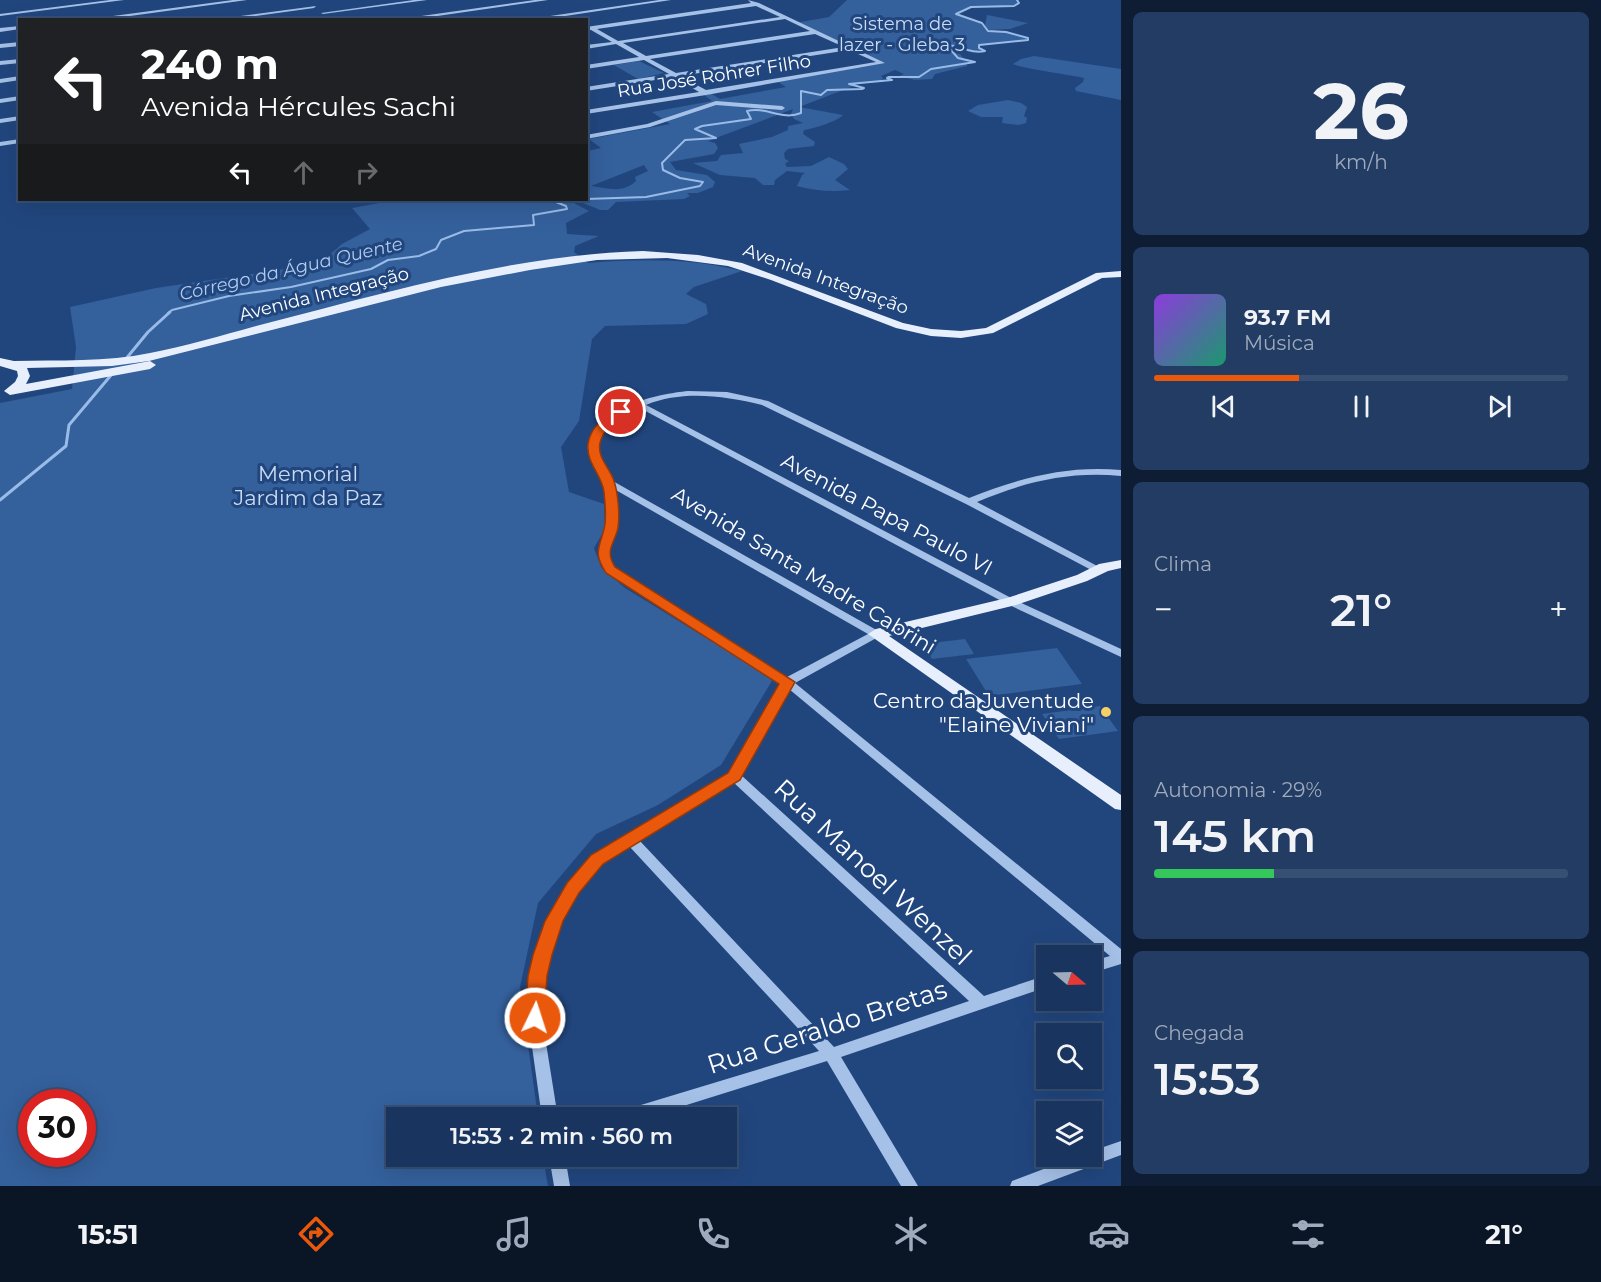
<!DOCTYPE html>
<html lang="pt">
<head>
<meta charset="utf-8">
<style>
	:root { --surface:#19345e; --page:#223c64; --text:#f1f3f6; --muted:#9faabc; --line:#374f73; --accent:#ea580c }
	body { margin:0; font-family:Montserrat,sans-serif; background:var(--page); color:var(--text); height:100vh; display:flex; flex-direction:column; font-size:22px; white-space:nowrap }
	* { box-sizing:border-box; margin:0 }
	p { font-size:20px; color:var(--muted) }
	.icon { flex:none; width:33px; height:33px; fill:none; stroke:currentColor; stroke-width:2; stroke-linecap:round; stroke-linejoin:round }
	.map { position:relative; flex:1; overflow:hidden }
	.sheet { display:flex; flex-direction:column; gap:12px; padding:12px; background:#0e1d34; width:480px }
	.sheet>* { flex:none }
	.banner { position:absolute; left:18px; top:18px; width:570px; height:183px; border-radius:0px; box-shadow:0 6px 24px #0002,0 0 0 2px var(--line); background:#202124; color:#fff; overflow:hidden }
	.needle { width:39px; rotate:109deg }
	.tools { position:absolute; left:1036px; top:945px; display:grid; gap:12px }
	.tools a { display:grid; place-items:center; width:66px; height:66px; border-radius:0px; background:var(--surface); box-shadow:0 6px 24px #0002,0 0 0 2px var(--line); font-size:30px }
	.speed { position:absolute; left:18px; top:1089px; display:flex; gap:12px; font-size:30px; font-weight:700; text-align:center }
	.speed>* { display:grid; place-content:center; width:78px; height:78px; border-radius:50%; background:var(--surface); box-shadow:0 6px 24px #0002,0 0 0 2px var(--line); line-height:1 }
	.speed .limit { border:9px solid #d22; background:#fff; color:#111 }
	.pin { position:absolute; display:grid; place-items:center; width:51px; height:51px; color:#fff; margin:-26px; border:3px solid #fff; border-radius:50%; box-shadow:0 2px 6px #0007 }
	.me { position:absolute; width:66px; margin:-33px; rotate:4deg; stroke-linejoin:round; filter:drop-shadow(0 0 4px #0008) }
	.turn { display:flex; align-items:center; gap:21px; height:126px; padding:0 24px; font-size:27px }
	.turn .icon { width:78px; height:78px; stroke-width:2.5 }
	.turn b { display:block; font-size:42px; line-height:51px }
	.lanes { display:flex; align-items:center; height:57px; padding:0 24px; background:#0003; justify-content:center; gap:30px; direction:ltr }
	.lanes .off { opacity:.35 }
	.big { font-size:45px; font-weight:600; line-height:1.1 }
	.sheet .card { flex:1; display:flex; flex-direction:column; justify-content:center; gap:9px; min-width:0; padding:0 21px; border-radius:9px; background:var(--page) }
	.sheet .dial { align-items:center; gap:0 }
	.dial b { font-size:78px; line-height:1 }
	.song { display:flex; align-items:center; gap:18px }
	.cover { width:72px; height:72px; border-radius:9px; background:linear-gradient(135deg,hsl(270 70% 55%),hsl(160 70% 35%)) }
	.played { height:6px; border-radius:3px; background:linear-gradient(90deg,var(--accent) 35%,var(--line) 35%) }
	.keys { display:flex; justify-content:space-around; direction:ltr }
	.heat { display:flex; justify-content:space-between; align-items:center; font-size:33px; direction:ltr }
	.charge { height:9px; border-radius:4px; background:linear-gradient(90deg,#34c759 29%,var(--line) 0) }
	.trip { position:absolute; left:386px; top:1107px; width:351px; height:60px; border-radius:0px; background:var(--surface); box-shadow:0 6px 24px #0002,0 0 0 2px var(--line); font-weight:600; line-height:60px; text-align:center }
	.tabs { display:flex; height:96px; justify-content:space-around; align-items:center; background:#0a1526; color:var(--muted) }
	.tabs .icon { width:42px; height:42px }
	.tabs .active { color:var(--accent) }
	.tabs b { font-size:27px; color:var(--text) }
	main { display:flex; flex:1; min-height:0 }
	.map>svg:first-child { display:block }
	.green { fill:#34609c; fill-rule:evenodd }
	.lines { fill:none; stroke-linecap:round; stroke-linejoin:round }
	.stream-far1 { stroke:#99bbe8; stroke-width:2 }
	.stream { stroke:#99bbe8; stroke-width:3 }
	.minor { fill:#a5c1e7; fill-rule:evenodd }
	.major { fill:#e7effd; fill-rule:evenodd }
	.route { fill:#ea580c; stroke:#983908; stroke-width:1.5 }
	.poi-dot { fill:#f4d066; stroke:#21467e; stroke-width:2 }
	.labels { text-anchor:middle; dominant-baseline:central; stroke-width:6; stroke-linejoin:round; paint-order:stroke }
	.far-park-label { font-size:18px; fill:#c9dbf5; stroke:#21467e }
	.far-street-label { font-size:18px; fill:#fff; stroke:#21467e }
	.far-water-label { font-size:18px; font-style:italic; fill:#b0cbef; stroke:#21467e }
	.park-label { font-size:21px; fill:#c9dbf5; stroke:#21467e }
	.street-label { font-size:21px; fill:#fff; stroke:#21467e }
	.poi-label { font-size:21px; fill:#fff; stroke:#21467e; text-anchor:end }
	.near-street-label { font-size:26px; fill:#fff; stroke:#21467e }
</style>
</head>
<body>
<main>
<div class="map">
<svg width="1121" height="1186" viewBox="0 0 1121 1186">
	<rect width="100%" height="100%" fill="#21467e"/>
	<g class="green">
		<path d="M847,0H1017L1019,3C1000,13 974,0 956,14L982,23L988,31L1006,32L1029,39L979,46V48L985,51L957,50L964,59L974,61L966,63L967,66L935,74L932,79L915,80L899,76L904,74L895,70L881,76L883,78L881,81L864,82L799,107L843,115C838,121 813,129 804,130L803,134L815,142L814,146L788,149L784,153L785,159L789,161L785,164L787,167L811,166L829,157L844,164L848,169L835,180L850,190C833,192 815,191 797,186L802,175L805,173L787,171L775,180L774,185H763L755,178L720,175L693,163L717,161L721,155L743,153L739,144L772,137L788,130V126L803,123L794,119L791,114L793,109L708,141L715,143L718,148L714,154L670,162L676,170L707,175L715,182L713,187L698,193H687L690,196L684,199L616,202L608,210H600L576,200H586L587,151L601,148L589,139L670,124L652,112L712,101L703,94L710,93L720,99L786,87L778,82L880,63L795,23L829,17ZM644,165L648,171L635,177L636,181C622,194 608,188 591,186Z"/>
		<path d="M987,15L1028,23L1010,29L988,30L985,25Z"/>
		<path d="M1034,56L1121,69V100L1076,91L1075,88L1083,82L1084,78C1072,75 1019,68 1013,64L1021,59Z"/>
		<path d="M639,61L664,73L638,79L614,65Z"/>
		<path d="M1008,100L1021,103L1027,107L1024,116L1027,118L1026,123L1019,125L1002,123L1003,117H981L968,111L978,105Z"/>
		<path d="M396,200H568L589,211L566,223L567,234L599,236L575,246L574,252L588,263C641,259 690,258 742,271L694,287L686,294L706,304L708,314L686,324L605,326L592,339L579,421L561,447L569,492L604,504L605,529L594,548L601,567L625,588L773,679L721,765L658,805L596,834L538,903L520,987L538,1117L396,1118V1156L543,1157L548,1186H0V403L72,389L76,347L70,307L156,288L319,264L342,244L370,229L352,208ZM32,1102H82V1154H32Z"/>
		<path d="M965,639L974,654L932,659L923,644Z"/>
		<path d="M1057,648L1082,684L989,696L966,659Z"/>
		<path d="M1100,706L1118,731L1059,739L1042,714Z"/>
	</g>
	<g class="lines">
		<g class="stream-far1">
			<path d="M586,199L646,197L700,186L703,182L680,178L663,170L662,163L685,140L716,138L695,129L702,126L751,119L747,111C766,106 782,121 801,113V91L821,95L827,90L862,89L864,88L849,84L892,80L887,78L889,77H919L931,69L975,62L958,58L951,50L938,46C955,41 968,55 985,51L979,48V45L1028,40V38L1006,32L988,31L982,23L956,14L971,7L1014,6L1019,3L1017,0"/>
			<path d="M168,313L172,310L229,296L291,287L371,269L388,260L419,256L436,249L441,240L464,231L534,225L533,215L567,209L566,206L556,202L559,200"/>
		</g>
		<g class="stream">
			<path d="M125,360L148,332L170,312"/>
			<path d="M0,500L66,446L69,425L112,374"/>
		</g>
		<g class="minor">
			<path d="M110,0H124L0,16V14Z"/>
			<path d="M233,0H247L101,20H83Z"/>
			<path d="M414,0H427L323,14L321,13Z"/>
			<path d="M535,0H548L410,20H393Z"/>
			<path d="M659,0H671L539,20H523Z"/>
			<path d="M748,0L759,3L885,63L706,95L586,114V110L699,92L674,77L586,91V87L669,74L644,60L586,69V65L639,57L616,44L586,49V45L612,42L591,30H586V27L751,3ZM756,6L780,17L618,41L597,29ZM785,19L810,31L646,56L623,43ZM815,34L844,47L676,73L650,59ZM849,50L876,62L706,90L680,76Z"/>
			<path d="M316,6L314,8L228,20H210Z"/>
			<path d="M20,26V29L0,32V28Z"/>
			<path d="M20,42V46L0,48V44Z"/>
			<path d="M20,59V63L0,65V61Z"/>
			<path d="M20,76V80L0,83V79Z"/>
			<path d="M20,96V100L0,103V99Z"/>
			<path d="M716,101L782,106L785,108L782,110L716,105L650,127L586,139V135L647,124Z"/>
			<path d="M20,116V120L0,123V119Z"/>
			<path d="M20,139V143L0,146V142Z"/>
			<path d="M688,391L727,392L768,401L969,498C1019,478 1067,465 1121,470V476C1069,471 1024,482 977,502L1101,568L1102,570L1097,573L966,504L762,405C724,396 683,390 646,405L1015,600L1121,649V657L1007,604L638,407C617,417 591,431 601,458C603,466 608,473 611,480L880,632L881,634L880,636L795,683L1121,949V964L1092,973V961L1110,956L789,689L741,775L984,996L1047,975V987L841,1057L918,1186H901L827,1061L645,1118H613L616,1113L621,1111L819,1051L629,846L602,862L578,892L561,922L544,976L542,1018L558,1118H542L528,1018L530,976L549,917L568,884L592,856L730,773L781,683L606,572C594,552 600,553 605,534C607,526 606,519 606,511C605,502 606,492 603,483C599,472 591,462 590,449C586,408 659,394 688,391ZM614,489L868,634L787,677L614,568L608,551L616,527ZM733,782L969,1001L834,1047L639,840Z"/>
			<path d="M1121,1141V1155L1038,1186H1010L1012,1181L1078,1156H1092V1151Z"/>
			<path d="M549,1156H565L570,1186H554Z"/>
		</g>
		<g class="major">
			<path d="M643,251L698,255L742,263L903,323L931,329L961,331L986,328L1096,273L1121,271V277L1102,278L993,333L961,338L931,336L896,328L771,280L728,266L667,258L597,260L530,270L441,287L149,361L112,366L27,368L30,376L26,384L150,361L156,365L150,369L10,395L4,391L15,382L18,376L17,371L0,366V358L14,361C59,360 106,362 150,353C187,346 224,335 260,325C385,293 513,255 643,251Z"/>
			<path d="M1121,560V568L1108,571L1087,581L1016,605L889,636L1121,795V810L1115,809L868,634L876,629L1007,598L1077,575L1099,564Z"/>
		</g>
	</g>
	<path class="route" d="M621,409L627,412C617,423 604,426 600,443C597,458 610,468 614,481C618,493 620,515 618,528C615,543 604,550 615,567L795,682L740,780L603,864L579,893L563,921L552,955L547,976L544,1018L541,1024L535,1026L528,1024L525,1018L528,976L533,955L545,921L567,883L591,855L728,773L779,684L606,573C593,553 599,549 604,529C607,519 605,503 604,492C602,475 586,463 588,444C590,428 606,413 621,409Z"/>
	<circle class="poi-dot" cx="1106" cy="712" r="6"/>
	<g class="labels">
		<g class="far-park-label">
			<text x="902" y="24">Sistema de<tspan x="902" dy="21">lazer - Gleba 3</tspan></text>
		</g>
		<g class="far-street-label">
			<text transform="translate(714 76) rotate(-9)">Rua José Rohrer Filho</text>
			<text transform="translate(826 279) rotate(20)">Avenida Integração</text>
			<text transform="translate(324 294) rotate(-14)">Avenida Integração</text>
		</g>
		<g class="far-water-label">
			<text transform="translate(291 269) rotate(-13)">Córrego da Água Quente</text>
		</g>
		<g class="park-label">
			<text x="308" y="473">Memorial<tspan x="308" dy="24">Jardim da Paz</tspan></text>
		</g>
		<g class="street-label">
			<text transform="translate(887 514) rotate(28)">Avenida Papa Paulo VI</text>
			<text transform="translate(804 570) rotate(31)">Avenida Santa Madre Cabrini</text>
		</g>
		<g class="poi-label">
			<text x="1094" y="700">Centro da Juventude<tspan x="1094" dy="24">"Elaine Viviani"</tspan></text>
		</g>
		<g class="near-street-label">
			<text transform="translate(873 872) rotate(43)">Rua Manoel Wenzel</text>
			<text transform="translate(827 1027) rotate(-18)">Rua Geraldo Bretas</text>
		</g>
	</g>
</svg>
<div class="tools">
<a><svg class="needle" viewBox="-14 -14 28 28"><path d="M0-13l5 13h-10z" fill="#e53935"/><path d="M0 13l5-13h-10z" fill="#9faabc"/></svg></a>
<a><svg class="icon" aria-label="search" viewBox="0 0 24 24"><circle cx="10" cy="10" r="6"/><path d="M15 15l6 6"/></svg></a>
<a><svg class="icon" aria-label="layers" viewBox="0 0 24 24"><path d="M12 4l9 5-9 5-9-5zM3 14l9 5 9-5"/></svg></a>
</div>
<div class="speed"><div class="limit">30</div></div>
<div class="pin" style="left:621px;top:412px;background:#d93025"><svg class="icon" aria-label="arrive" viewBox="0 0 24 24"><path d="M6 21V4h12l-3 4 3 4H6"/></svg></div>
<svg class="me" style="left:535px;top:1018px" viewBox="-20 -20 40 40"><circle r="17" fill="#ea580c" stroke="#fff" stroke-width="3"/><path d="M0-11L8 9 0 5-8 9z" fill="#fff"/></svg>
<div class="trip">15:53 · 2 min · 560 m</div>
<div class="banner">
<div class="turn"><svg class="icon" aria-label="left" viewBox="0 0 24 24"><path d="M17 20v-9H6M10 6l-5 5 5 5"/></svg><div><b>240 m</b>Avenida Hércules Sachi</div></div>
<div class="lanes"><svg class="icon" aria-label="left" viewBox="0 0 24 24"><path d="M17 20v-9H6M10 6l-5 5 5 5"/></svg><svg class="icon off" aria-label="ahead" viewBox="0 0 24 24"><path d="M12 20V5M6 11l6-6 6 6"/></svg><svg class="icon off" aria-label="right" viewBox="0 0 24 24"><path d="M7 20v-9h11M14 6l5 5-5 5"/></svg></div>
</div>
</div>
<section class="sheet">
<div class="card dial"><b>26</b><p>km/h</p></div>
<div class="card">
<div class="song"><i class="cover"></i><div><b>93.7 FM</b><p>Música</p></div></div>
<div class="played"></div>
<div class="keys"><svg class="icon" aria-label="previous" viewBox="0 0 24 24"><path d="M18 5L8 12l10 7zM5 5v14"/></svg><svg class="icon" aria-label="pause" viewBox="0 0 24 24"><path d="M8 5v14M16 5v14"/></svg><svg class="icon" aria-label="next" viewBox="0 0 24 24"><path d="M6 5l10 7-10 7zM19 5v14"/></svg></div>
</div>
<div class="card"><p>Clima</p>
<div class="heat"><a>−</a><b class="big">21°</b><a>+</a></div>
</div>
<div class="card"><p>Autonomia · 29%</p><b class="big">145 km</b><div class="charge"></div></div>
<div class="card"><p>Chegada</p><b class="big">15:53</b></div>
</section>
</main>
<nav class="tabs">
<b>15:51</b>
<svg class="icon active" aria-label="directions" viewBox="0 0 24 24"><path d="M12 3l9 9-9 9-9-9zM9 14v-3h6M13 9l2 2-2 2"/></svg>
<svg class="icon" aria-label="music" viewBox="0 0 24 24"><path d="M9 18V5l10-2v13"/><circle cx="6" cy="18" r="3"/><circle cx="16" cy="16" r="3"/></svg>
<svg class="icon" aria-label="phone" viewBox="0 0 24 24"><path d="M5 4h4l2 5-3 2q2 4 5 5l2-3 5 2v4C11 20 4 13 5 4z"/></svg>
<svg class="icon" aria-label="climate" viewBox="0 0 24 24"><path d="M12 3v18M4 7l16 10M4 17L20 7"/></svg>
<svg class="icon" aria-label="car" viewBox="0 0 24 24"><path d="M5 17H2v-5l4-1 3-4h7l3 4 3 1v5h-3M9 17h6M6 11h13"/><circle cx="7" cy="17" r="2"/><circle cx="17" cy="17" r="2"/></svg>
<svg class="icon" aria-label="filters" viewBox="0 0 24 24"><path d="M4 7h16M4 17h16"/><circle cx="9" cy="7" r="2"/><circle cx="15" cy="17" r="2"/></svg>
<b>21°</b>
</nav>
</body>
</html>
